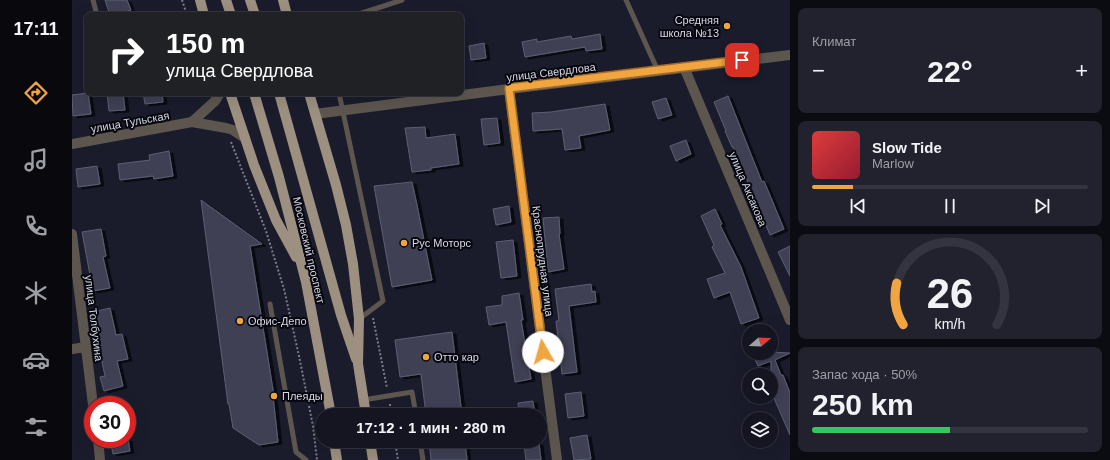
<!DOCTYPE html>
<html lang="ru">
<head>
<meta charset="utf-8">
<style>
	:root { --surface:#141521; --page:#21222e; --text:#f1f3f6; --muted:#9d9fa5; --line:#33343f; --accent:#f1a540 }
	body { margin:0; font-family:Helvetica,sans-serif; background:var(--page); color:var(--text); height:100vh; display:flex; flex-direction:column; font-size:15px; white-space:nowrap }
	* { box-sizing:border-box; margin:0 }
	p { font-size:13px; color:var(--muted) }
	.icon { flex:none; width:22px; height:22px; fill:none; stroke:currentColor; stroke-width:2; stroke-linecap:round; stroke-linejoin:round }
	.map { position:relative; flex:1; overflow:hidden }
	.details { display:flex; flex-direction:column; gap:8px; padding:8px; background:#0b0c12; width:320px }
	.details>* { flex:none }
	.guide { position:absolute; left:12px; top:12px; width:380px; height:84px; border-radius:8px; box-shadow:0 4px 16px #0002,0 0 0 1px var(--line); background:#202124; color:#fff; overflow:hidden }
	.needle { width:26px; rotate:71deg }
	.tools { position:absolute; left:670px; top:324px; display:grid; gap:8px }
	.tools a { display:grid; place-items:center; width:36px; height:36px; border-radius:50%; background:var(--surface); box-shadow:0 4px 16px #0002,0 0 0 1px var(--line); font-size:20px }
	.speed { position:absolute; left:12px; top:396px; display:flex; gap:8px; font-size:20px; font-weight:700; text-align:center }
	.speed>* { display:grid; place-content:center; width:52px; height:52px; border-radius:50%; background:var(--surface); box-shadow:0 4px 16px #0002,0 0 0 1px var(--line); line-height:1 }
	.speed .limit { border:6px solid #d22; background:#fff; color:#111 }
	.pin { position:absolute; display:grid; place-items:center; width:34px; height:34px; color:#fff; margin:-17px; border-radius:8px; box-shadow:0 2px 6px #0006 }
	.me { position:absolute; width:44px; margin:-22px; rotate:353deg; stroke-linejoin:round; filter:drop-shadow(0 0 3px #0008) }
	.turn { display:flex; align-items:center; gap:14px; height:84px; padding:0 16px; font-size:18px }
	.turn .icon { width:52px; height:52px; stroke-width:2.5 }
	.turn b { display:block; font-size:28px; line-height:34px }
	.big { font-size:30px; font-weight:600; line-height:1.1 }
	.details .widget { flex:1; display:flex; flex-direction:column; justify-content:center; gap:6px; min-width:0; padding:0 14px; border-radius:8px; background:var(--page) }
	.details .dial { align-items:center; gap:0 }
	.dial svg { height:104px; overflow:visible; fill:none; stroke:var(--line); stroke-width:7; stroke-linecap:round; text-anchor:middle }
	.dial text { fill:var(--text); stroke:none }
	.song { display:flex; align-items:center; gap:12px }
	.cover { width:48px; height:48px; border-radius:6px; background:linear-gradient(135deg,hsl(0 70% 55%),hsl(350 70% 35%)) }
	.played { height:4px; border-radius:2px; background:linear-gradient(90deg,var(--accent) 15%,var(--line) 15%) }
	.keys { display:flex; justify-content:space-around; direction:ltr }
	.heat { display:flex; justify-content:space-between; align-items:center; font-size:22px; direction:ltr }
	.charge { height:6px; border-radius:3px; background:linear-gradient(90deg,#34c759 50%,var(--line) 0) }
	.trip { position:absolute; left:243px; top:408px; width:232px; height:40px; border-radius:20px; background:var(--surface); box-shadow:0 4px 16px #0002,0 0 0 1px var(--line); font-weight:600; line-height:40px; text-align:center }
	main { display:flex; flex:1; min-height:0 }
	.dock { display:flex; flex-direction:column; width:72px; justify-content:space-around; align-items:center; background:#08080d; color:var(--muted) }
	.dock .icon { width:28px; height:28px }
	.dock .selected { color:var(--accent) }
	.dock b { font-size:18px; color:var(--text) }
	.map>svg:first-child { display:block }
	.building { fill:#3f4154; stroke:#5c5f73; filter:url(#shadow) }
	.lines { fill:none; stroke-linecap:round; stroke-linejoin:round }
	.path { stroke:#7b7d8b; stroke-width:2; stroke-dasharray:2 2; stroke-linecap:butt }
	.service { stroke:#5d564f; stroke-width:5 }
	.minor { stroke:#5d564f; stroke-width:10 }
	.tertiary { stroke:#5d564f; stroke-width:10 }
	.primary { stroke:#9d9081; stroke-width:10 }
	.route-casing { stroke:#9d6b2a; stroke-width:10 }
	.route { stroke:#f1a540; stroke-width:7 }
	.poi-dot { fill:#f1a540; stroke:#06070e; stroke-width:1.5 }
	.labels { text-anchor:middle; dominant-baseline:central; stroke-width:4; stroke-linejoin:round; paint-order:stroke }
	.poi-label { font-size:11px; fill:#d8d9e5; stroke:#06070e; text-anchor:start }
	.street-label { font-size:11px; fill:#d8d9e5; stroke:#06070e }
</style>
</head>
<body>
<main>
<nav class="dock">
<b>17:11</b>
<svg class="icon selected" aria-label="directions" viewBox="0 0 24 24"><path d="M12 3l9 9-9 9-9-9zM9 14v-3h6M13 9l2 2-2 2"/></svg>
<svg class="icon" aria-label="music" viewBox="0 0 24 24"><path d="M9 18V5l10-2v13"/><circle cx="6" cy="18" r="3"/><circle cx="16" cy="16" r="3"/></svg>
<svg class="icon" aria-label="phone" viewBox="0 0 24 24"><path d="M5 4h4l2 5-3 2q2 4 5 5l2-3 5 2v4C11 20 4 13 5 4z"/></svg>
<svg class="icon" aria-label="climate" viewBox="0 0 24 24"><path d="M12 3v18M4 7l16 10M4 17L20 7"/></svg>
<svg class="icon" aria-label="car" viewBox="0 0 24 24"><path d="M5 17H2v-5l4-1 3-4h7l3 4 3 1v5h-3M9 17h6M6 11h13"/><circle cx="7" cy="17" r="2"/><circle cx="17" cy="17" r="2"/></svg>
<svg class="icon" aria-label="filters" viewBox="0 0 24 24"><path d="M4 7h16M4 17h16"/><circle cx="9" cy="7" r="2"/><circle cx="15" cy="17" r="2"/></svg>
</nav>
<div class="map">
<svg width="718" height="460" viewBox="0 0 718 460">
	<defs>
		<filter id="shadow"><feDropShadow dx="4" dy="2" stdDeviation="0" flood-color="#0009"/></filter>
	</defs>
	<rect width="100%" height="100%" fill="#1a1c2c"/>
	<g class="building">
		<path d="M33,0H55L59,10L44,15H38Z"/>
		<path d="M528,34L530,49L514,51L513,47L453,57L450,42L465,39V42L499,36L500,39Z"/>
		<path d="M412,43L414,58L399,60L397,46Z"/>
		<path d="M16,93L19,114L1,116L0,95Z"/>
		<path d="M35,93H51L53,110L37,111Z"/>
		<path d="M71,93H90L91,102L73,104Z"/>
		<path d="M656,96L690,182L692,181L712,229L698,235L661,147H660L653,131H654L642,102Z"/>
		<path d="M594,98L600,115L586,119L580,102Z"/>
		<path d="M533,104L538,130L507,136L509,148L493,150L490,129L461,131L460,113L479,112Z"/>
		<path d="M425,118L428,143L412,145L409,119Z"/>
		<path d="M353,127L354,138L383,134L387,164L359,168V170L340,172L333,128Z"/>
		<path d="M614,140L619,154L604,161L598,146Z"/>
		<path d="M97,151L101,176L82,179L81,176L48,180L46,164L78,160L77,155Z"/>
		<path d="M25,166L28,184L6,187L4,169Z"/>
		<path d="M340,182L345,205L360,280L320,287L302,186Z"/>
		<path d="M129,200L190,244L178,246L202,396H201L206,442L187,445L161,428L157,404H156Z"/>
		<path d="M437,206L439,222L424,225L421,209Z"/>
		<path d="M643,209L650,224L648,225L669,267L687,318L669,324L658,292L642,298L635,279L653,273L640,247L642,245L629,216Z"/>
		<path d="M487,217L488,234H487L492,269L476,272L471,218Z"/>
		<path d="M29,229L34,256L31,257L38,288L21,291L10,232Z"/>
		<path d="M441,240L445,276L429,278L424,242Z"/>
		<path d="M718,246V276L706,252Z"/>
		<path d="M519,284L520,292L523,291L524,302L497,306L505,372L490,374L484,321H487L483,289Z"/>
		<path d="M447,293L451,320H449L459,379L443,382L434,322L417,325L414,307L430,305V296Z"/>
		<path d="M38,308L44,335L50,334L56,359L45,361L51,386L32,391L28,377L33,376L25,339L27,338L21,312Z"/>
		<path d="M380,332L390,415H354L349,374L328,377L323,340Z"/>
		<path d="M699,352L718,353L703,360L709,375H711L718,393V435L701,396H699V361L686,366L680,353Z"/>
		<path d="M509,392L512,416L496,418L493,394Z"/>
		<path d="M461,401L463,415H447L446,403Z"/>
		<path d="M515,435L519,459L502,460L498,438Z"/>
		<path d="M45,439H56L58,451L41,454L38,440Z"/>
		<path d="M357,441H393L395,460H359Z"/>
		<path d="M467,443L469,460H454L452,445Z"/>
	</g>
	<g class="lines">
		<g class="path">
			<path d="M110,0L115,15"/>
			<path d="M159,142L194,231L212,289L227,356L241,426L245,460"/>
			<path d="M301,318L315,388"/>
			<path d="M318,404L319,415"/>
			<path d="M323,441L326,460"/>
		</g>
		<g class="service">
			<path d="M21,0L25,15"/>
			<path d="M554,0L586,71"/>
			<path d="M284,15L330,0"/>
			<path d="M267,93L311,301L287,319"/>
			<path d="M198,304L224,452L234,460"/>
			<path d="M291,400L340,392L344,415"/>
			<path d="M348,441L351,460"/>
		</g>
		<g class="minor">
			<path d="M612,67L718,320"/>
			<path d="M437,89L485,460"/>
			<path d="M243,114L437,89L718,55"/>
			<path d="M0,234L21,405"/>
			<path d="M0,349L14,347"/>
			<path d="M26,439L28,460"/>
		</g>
		<g class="tertiary">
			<path d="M120,122L143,101L148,93"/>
			<path d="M0,144L120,122L154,128L161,130L173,138"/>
		</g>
		<g class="primary">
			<path d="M128,0L132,15"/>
			<path d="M154,0L159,15"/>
			<path d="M178,0L183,15"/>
			<path d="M211,0L215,15"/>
			<path d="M158,93L182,165L204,220L224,257"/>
			<path d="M182,93L207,177L234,282L259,415"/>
			<path d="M207,93L269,315L284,359"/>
			<path d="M237,93L264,185L274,225L281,264L287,319L286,364L294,415"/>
			<path d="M262,441L265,460"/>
			<path d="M298,441L301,460"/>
		</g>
	</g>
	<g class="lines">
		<defs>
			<path id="route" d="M471,352L437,88L670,60"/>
		</defs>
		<use href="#route" class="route-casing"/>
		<use href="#route" class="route"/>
	</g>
	<g class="poi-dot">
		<circle cx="655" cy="26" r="4"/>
		<circle cx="332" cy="243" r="4"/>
		<circle cx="168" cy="321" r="4"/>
		<circle cx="354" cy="357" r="4"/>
		<circle cx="202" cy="396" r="4"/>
	</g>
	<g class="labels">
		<g class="poi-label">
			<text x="647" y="20" text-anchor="end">Средняя<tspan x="647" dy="13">школа №13</tspan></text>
			<text x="340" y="243">Рус Моторс</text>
			<text x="176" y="321">Офис-Депо</text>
			<text x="362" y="357">Отто кар</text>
			<text x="210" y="396">Плеяды</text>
		</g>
		<g class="street-label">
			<text transform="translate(479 72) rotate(-7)">улица Свердлова</text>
			<text transform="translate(58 122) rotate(-10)">улица Тульская</text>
			<text transform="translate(676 189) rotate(67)">улица Аксакова</text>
			<text transform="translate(237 250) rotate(77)">Московский проспект</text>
			<text transform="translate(471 261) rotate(83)">Краснопрудная улица</text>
			<text transform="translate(22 318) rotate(83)">улица Толбухина</text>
		</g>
	</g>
</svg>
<div class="tools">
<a><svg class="needle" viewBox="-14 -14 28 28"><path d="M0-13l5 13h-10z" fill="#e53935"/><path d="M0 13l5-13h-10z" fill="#9d9fa5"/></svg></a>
<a><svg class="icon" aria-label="search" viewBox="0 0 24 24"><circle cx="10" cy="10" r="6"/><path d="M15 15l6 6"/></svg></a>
<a><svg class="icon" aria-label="layers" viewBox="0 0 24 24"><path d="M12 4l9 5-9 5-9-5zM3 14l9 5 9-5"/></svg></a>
</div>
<div class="speed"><div class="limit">30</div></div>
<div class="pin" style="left:670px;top:60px;background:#d93025"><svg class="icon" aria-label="arrive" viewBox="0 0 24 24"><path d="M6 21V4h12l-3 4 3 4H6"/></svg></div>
<svg class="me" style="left:471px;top:352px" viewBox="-20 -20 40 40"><circle r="19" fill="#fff"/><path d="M0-13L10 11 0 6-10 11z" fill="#f1a540"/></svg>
<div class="trip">17:12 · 1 мин · 280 m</div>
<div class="guide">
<div class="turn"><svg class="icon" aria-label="right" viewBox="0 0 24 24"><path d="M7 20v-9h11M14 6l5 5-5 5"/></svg><div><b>150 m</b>улица Свердлова</div></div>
</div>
</div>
<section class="details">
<div class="widget"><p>Климат</p>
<div class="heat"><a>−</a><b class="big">22°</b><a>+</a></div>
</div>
<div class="widget">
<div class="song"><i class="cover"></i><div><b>Slow Tide</b><p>Marlow</p></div></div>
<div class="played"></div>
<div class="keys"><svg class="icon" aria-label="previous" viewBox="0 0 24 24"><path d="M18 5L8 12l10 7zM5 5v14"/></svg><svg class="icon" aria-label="pause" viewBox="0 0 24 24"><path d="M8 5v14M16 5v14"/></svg><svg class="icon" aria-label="next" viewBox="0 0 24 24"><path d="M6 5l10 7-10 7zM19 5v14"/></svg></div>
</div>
<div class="widget dial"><svg viewBox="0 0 100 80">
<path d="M14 69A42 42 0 1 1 86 69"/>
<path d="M14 69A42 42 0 0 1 9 37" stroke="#f1a540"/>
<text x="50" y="56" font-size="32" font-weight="700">26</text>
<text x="50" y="72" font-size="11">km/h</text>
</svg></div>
<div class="widget"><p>Запас хода · 50%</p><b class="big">250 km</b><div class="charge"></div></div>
</section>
</main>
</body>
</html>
